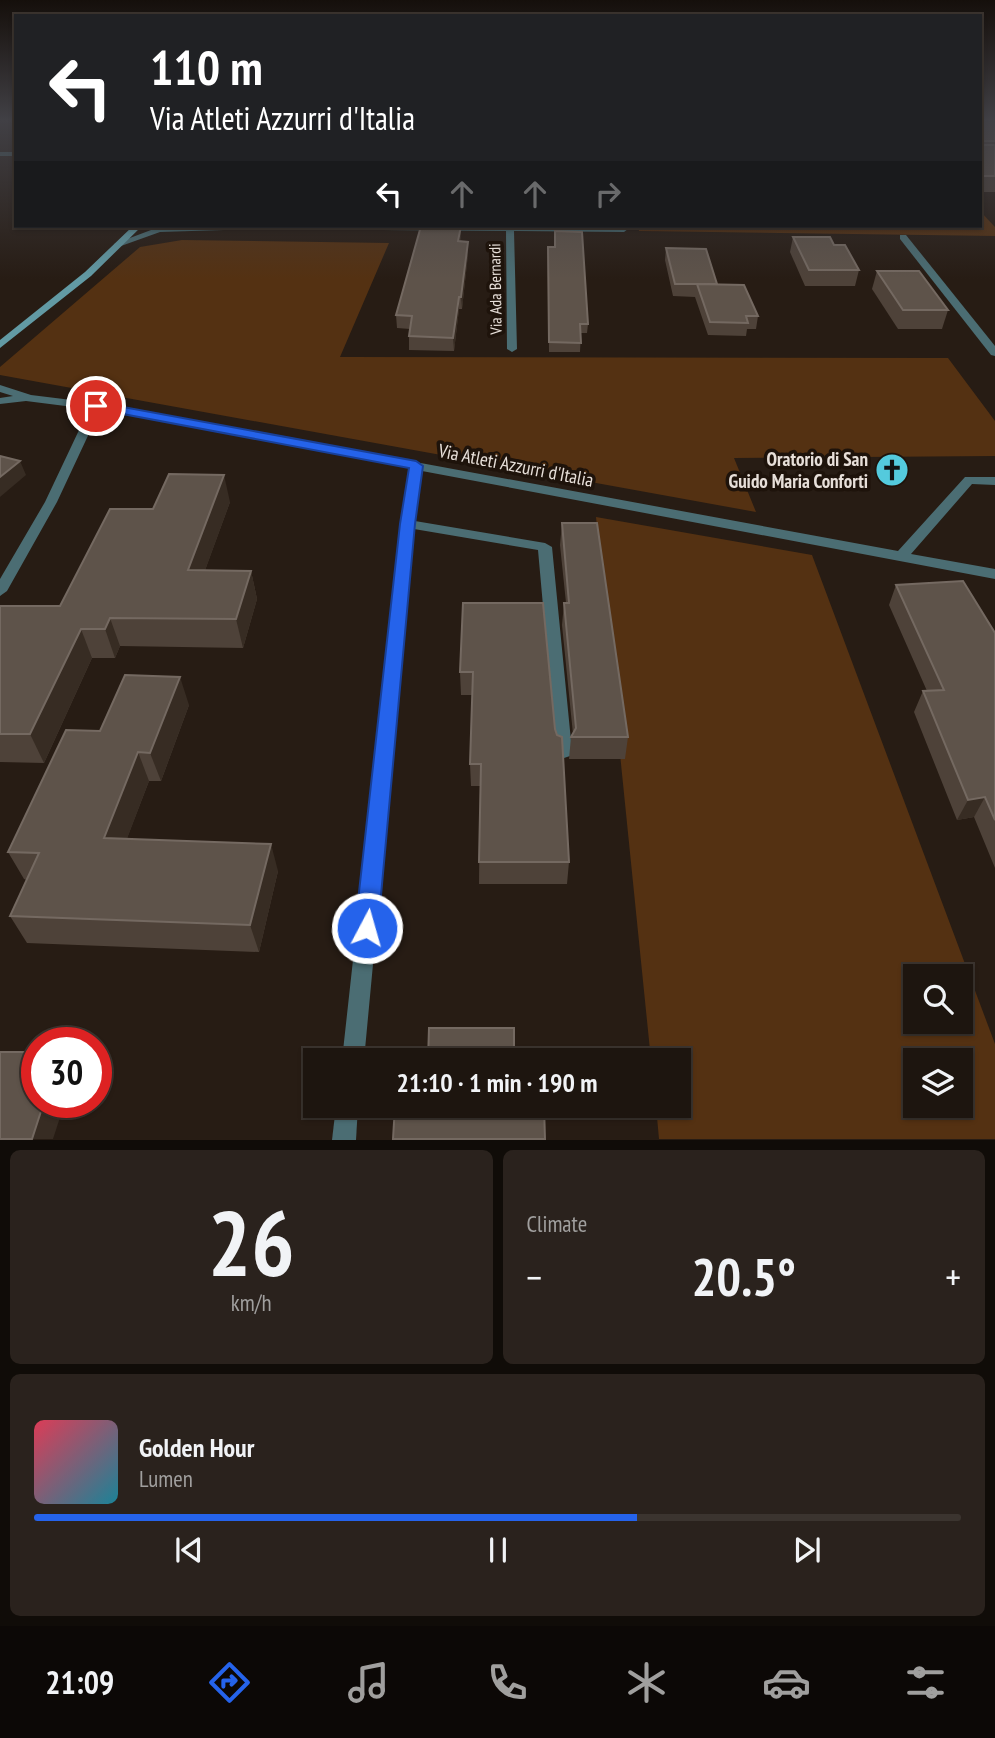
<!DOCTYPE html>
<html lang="en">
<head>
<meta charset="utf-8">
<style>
	:root { --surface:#1d150f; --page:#2a221d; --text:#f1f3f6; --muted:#a09f9e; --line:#3b342f; --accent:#2563eb }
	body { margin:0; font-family:"PT Sans Narrow",sans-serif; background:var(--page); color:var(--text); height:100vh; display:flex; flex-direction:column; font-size:26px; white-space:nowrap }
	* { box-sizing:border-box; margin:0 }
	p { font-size:23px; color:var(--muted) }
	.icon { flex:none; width:38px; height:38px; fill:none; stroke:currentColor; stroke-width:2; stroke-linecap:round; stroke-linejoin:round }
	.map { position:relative; height:1140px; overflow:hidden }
	.drawer { display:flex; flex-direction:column; gap:10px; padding:10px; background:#100c08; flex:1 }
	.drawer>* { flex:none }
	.hud { position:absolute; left:14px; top:14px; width:968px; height:214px; border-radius:0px; box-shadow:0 2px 5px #0004,0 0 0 2px var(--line); background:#202124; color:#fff; overflow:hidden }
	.controls { position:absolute; left:903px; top:964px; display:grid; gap:14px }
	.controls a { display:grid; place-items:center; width:70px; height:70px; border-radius:0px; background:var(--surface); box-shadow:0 2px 5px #0004,0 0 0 2px var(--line); font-size:35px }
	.speed { position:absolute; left:21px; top:1027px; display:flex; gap:14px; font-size:35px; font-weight:700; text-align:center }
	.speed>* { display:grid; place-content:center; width:91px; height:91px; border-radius:50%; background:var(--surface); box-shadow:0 2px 5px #0004,0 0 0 2px var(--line); line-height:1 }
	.speed .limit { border:10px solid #d22; background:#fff; color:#111 }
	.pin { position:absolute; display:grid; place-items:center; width:60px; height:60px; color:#fff; margin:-30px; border:4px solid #fff; border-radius:50%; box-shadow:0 2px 7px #0007 }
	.me { position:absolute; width:77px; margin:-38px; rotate:6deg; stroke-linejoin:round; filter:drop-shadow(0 0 5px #0008) }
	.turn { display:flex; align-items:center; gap:24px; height:147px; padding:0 21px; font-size:32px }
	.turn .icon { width:91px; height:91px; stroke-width:2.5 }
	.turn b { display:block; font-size:49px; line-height:60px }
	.lanes { display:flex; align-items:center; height:66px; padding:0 21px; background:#0003; justify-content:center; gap:35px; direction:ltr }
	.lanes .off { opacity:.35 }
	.big { font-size:52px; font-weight:700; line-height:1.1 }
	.drawer .tile { flex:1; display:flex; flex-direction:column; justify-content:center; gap:10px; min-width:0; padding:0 24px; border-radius:10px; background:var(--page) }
	.drawer .dial { align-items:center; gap:0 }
	.dial b { font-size:91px; line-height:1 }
	.song { display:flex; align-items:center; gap:21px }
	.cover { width:84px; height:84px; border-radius:10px; background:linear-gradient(135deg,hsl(350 70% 55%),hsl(190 70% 35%)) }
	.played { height:7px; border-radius:4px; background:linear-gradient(90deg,var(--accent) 65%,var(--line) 65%) }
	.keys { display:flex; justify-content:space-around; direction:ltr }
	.heat { display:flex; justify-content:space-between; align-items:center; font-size:38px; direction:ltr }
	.drawer .tiles { flex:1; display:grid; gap:10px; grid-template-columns:1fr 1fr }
	.tile:last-child { grid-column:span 2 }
	.trip { position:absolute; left:303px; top:1048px; width:388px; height:70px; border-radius:0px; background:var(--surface); box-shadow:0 2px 5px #0004,0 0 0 2px var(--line); font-weight:700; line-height:70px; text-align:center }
	.tabs { display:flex; height:112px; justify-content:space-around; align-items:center; background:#0c0806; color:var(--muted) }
	.tabs .icon { width:49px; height:49px }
	.tabs .current { color:var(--accent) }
	.tabs b { font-size:32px; color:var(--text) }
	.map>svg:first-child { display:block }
	.green { fill:#543112; fill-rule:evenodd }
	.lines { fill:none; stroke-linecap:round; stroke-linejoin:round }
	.lane { fill:#4b6d73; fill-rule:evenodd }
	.street { fill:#4b6d73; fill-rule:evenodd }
	.secondary { fill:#629aa4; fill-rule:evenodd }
	.wall { fill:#4e4239 }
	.shaded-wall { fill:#372c23 }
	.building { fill:#5e534a; stroke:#746961; stroke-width:2 }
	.route { fill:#2563eb; stroke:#184099; stroke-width:2 }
	.labels { text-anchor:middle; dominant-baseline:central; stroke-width:7; stroke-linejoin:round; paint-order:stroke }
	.far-street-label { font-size:16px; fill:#e7dfd9; stroke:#1e130b }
	.poi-label { font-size:19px; font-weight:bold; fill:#e7dfd9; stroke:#1e130b; text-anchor:end }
	.street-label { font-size:19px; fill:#e7dfd9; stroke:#1e130b }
</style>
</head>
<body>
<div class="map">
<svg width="995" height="1140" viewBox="0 0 995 1140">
	<rect width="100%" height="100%" fill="#271c14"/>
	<g class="green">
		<path d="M980,211L995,227V236L639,231L638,226H980Z"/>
		<path d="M182,240L389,243L340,357L948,358L995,421V456L734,458L756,512L0,375V367L140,247Z"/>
		<path d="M596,517L812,555L995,1044V1139H659L656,1106H679V1060H651ZM915,976H961V1022H915ZM915,1060H961V1106H915Z"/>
	</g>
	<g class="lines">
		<rect class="lane" x="0" y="152" width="16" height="4"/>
		<g class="street">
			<path d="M204,226H627L628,229L624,232L514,231L517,349L512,352L507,349L506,231L259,229L160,232L121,246L114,244L159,227Z"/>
			<path d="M900,235H906L995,346V356L991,355L900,239Z"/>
			<path d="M0,385L31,395L96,403L898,551L965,477H995V485L972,484L911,554L995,569V579L422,471L415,521L545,543L552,547L572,751L570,756L564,758L558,756L556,751L538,550L414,529L364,1060H342L401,524L409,468L100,410L57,502L7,591L0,596V579L45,502L89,409L26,401L0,404V398L13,396L0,392Z"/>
			<path d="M336,1106H358L356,1140H332Z"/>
		</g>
		<path class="secondary" d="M133,226H142L91,276L0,348V340L85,272Z"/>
	</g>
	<g class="wall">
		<rect x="980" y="120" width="15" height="72"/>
		<path d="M461,226L460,242L468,254L462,309H459L454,351L409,350V336L410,329L397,328L396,315Z"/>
		<path d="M793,237L834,245L859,270L855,286H805L790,252Z"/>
		<path d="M666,248L717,284L758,316L756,329H747L746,336L708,335L695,297L673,296L665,260Z"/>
		<path d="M548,255L588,324L587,333H581L580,352H549Z"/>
		<path d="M877,271L948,310L942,329H898L872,289Z"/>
		<path d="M230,502L205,570L251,571L257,599L243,648L120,646L115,658H92L44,763L0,762V606H60L153,509Z"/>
		<path d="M562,523L628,737L625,759H569L571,737L573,734L562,625L564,603H566L560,545Z"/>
		<path d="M896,585L995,633V868L974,817L957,820L914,712L923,691H927L889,605Z"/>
		<path d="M463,603L555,729L569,862L567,884H479L480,786H471L470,764L472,695H461L460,672Z"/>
		<path d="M189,705L161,781H149L127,838L278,871L259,952L27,943L10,916L27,880L24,879L8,852L100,731Z"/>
	</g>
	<g class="shaded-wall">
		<path d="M461,226V238L458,254V241Z"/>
		<path d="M468,242V254L462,309L461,297Z"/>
		<path d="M459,297V309L454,351L453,338Z"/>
		<path d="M20,461L26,475L0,497V477Z"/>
		<path d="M224,475L230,502L195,598L188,570Z"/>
		<path d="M251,571L257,599L243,648L236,619Z"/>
		<path d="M110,618L120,646L115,658L105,629Z"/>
		<path d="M81,629L92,658L44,763L30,734Z"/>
		<path d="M180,677L189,705L161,781L150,753Z"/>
		<path d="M138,752L149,781L117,865L104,838Z"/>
		<path d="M985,797L974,817L957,820L968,800Z"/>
		<path d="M271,844L278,871L259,952L250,925Z"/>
		<path d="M44,1102H65L53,1139H32Z"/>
	</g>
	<g class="building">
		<rect x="980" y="120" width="15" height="21"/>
		<path d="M980,145H994L995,146V176H980Z"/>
		<path d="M421,226H461L458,241L468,242L461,297H459L453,338L409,336L412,316L396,315Z"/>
		<path d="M555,231L582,232L588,324H580L581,343L549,342L548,247H555Z"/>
		<path d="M793,237H830L834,245H845L859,270H809Z"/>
		<path d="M666,248L706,249L717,284H675Z"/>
		<path d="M877,271H919L948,310H903Z"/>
		<path d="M697,284L744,285L758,316H746L748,323L710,322Z"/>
		<path d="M0,456L20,461L0,477Z"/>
		<path d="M169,474L224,475L188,570L251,571L236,619L110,618L105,629H81L30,734H0V606H60L110,509H153Z"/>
		<path d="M562,523H597L628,737H571L576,728L564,603H569Z"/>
		<path d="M963,581L995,633V820L985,797L968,800L923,691L944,690L896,585Z"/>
		<path d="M463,603H543L555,729L557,735L562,737L569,862H479L481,764H470L473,672H460Z"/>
		<path d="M125,675L180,677L150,753L138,752L104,838L271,844L250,925L10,916L39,853L8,852L66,730L100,731Z"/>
		<path d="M429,1028H514V1060H428Z"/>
		<path d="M0,1052H37V1102H44L32,1139H0Z"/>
		<path d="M395,1106H544L545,1139H393Z"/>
	</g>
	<linearGradient id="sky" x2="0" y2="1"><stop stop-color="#150f0b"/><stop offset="0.43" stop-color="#414045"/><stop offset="1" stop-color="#414045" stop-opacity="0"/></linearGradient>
	<rect width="995" height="279" fill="url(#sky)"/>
	<path class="route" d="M96,402L416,461L423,466L415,524L378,928L375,935L367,938L359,935L355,928L400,524L409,468L91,408L89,406Z"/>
	<defs>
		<symbol id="church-disc" viewBox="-11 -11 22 22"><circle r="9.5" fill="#54cadd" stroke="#1e130b"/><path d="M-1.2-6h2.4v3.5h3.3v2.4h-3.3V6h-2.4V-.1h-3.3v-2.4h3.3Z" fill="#111"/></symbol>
	</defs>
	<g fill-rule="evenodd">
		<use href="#church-disc" x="873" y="451" width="38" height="38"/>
	</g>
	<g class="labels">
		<g class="far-street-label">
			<text transform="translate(495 289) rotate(-91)">Via Ada Bernardi</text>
		</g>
		<g class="poi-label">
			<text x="868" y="459">Oratorio di San<tspan x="868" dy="22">Guido Maria Conforti</tspan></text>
		</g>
		<g class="street-label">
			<text transform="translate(516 465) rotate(11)">Via Atleti Azzurri d'Italia</text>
		</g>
	</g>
</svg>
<div class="controls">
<a><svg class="icon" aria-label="search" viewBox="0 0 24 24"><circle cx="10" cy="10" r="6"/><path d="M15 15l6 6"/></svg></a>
<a><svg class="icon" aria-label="layers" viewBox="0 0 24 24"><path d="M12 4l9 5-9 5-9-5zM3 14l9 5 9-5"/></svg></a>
</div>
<div class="speed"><div class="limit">30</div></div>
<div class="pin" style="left:96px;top:406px;background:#d93025"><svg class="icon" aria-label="arrive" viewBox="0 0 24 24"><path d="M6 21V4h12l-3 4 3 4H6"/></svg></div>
<svg class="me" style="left:367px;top:928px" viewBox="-20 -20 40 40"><circle r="17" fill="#2563eb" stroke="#fff" stroke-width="3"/><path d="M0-11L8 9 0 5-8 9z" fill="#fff"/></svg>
<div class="trip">21:10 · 1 min · 190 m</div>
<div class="hud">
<div class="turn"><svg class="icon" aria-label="left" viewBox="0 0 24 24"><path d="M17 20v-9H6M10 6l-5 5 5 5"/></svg><div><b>110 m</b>Via Atleti Azzurri d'Italia</div></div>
<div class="lanes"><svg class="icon" aria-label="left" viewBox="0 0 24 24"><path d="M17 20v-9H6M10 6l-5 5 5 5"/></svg><svg class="icon off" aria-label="ahead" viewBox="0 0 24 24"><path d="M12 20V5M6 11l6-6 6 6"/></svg><svg class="icon off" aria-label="ahead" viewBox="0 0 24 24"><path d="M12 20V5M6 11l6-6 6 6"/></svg><svg class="icon off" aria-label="right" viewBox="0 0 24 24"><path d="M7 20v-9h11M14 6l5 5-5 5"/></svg></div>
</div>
</div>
<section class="drawer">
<div class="tiles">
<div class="tile dial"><b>26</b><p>km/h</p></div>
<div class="tile"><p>Climate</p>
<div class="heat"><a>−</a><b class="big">20.5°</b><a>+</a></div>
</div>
<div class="tile">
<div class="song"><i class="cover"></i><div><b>Golden Hour</b><p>Lumen</p></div></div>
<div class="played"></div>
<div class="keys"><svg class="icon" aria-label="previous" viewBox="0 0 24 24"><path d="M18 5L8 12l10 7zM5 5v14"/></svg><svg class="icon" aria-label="pause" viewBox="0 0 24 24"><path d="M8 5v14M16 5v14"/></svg><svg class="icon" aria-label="next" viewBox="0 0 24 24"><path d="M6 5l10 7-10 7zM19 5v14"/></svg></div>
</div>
</div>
</section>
<nav class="tabs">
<b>21:09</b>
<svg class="icon current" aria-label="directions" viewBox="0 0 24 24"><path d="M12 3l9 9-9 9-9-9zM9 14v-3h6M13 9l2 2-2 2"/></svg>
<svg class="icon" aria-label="music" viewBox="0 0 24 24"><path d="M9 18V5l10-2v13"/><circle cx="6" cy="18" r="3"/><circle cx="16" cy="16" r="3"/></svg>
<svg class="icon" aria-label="phone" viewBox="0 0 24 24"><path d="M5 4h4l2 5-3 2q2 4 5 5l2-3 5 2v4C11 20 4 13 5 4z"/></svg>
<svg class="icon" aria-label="climate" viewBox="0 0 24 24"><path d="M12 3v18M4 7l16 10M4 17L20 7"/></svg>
<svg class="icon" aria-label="car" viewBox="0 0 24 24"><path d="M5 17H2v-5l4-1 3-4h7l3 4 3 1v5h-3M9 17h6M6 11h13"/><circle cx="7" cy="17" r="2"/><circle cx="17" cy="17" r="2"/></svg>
<svg class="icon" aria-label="filters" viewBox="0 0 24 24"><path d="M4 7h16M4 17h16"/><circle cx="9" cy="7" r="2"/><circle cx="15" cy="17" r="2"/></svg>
</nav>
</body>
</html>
